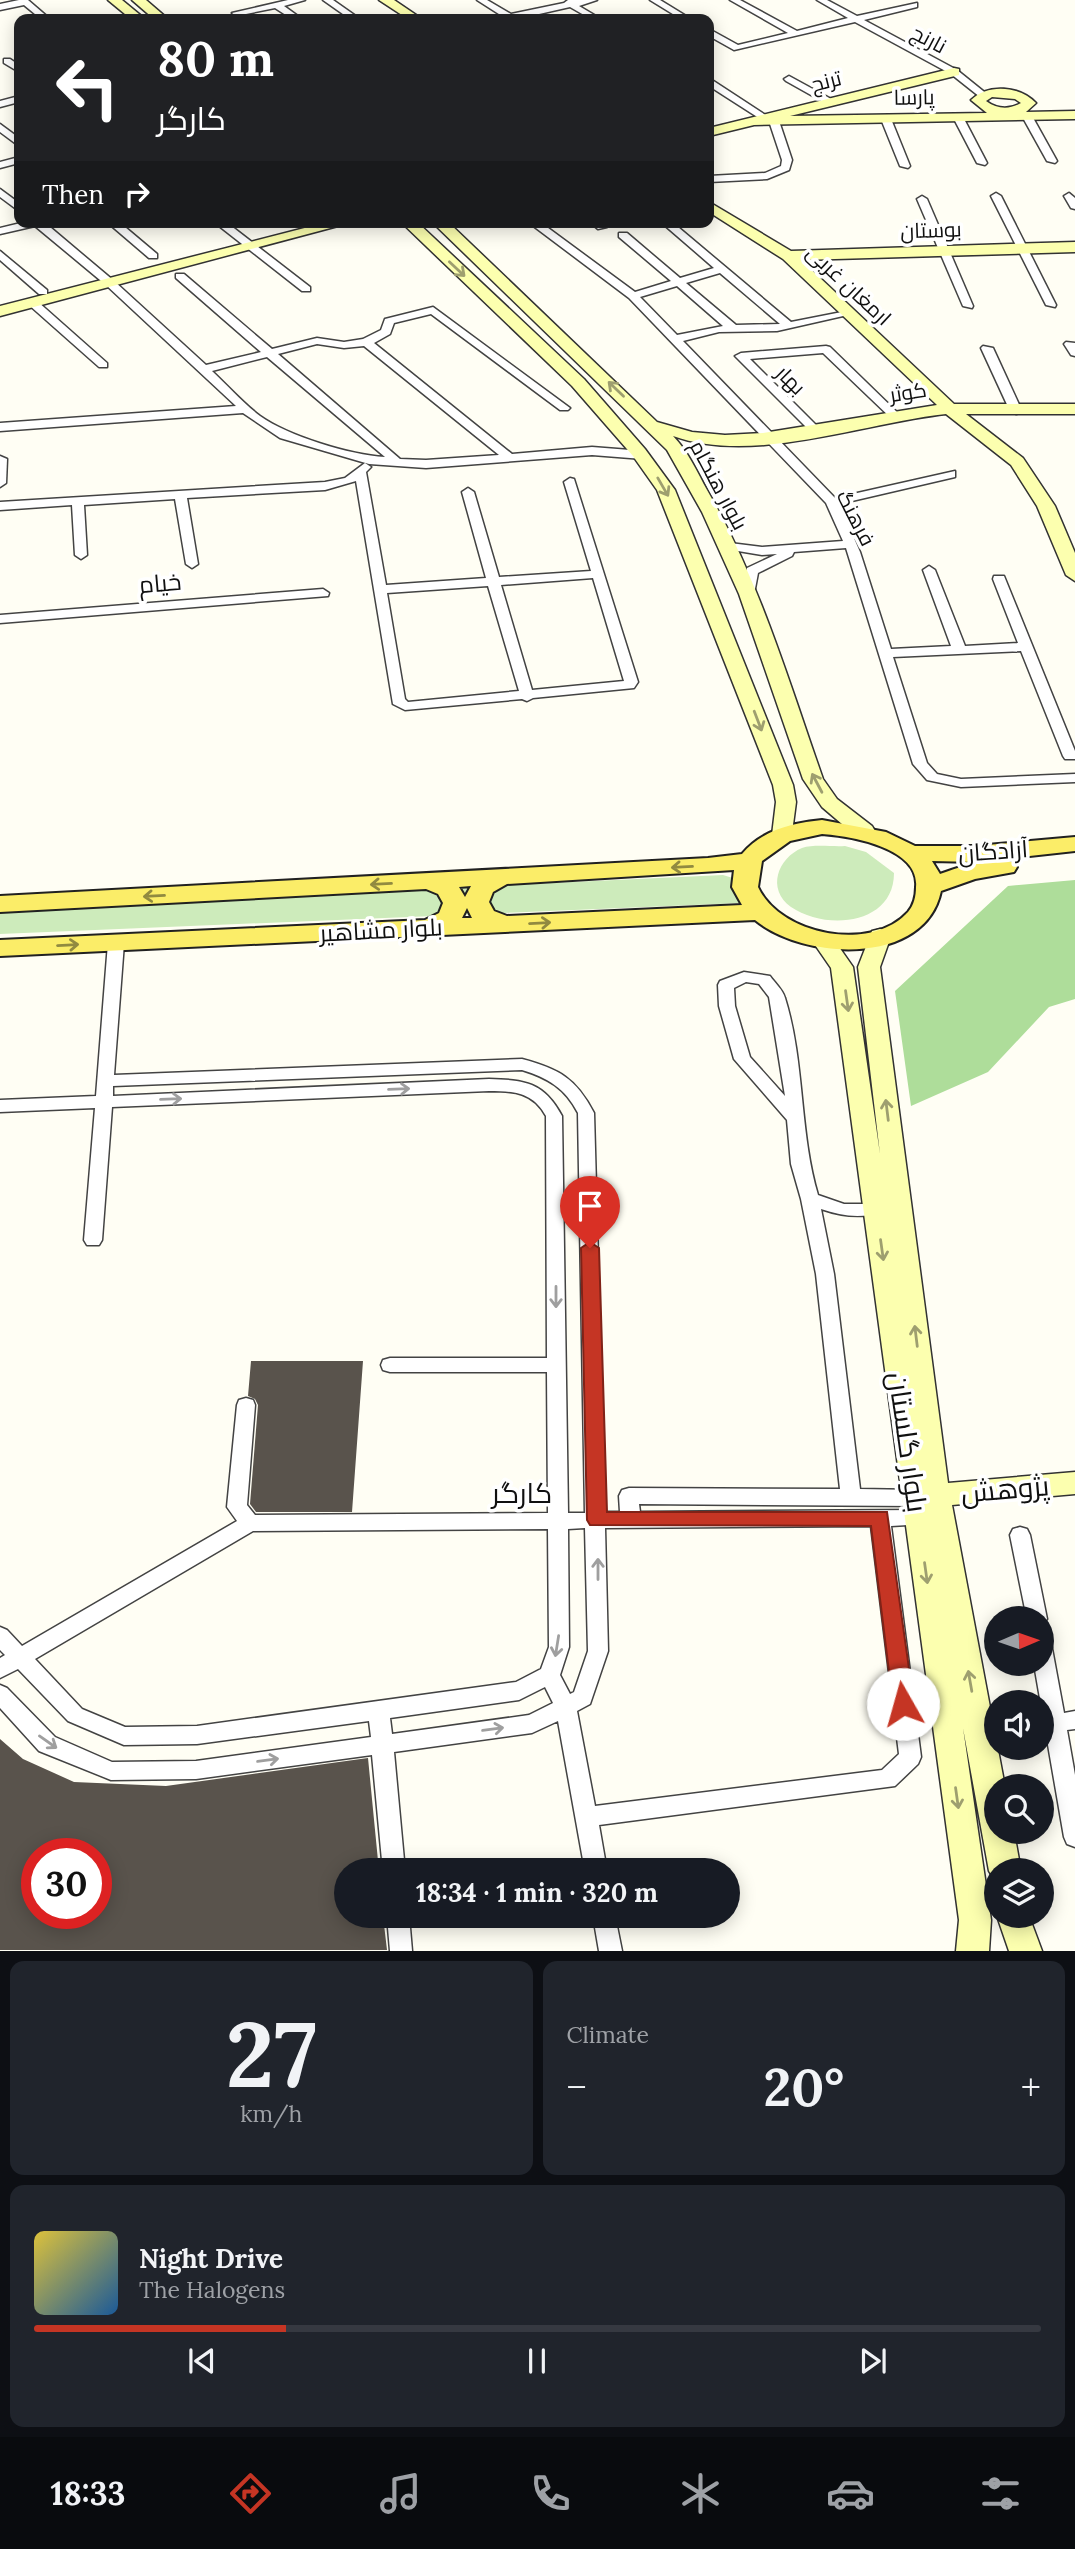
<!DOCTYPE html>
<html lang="en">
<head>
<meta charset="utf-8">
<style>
	:root { --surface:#171b24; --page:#20242c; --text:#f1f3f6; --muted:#9ea1a6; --line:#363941; --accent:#c53524 }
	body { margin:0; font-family:Lora,Cairo,serif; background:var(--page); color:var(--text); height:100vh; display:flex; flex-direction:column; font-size:26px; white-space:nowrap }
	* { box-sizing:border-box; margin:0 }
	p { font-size:23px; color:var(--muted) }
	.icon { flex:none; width:38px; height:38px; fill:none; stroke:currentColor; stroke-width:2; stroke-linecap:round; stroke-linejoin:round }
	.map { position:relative; height:1951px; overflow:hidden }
	.details { display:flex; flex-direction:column; gap:10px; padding:10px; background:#0d0f14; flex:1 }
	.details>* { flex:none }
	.top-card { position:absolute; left:14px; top:14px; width:700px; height:214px; border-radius:14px; box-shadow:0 4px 18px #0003; background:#202124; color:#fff; overflow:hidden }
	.needle { width:46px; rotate:88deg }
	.tools { position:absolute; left:984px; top:1606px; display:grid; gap:14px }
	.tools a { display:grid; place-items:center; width:70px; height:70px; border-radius:50%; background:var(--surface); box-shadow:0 4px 18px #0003; font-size:35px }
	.speed { position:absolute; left:21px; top:1838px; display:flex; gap:14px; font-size:35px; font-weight:700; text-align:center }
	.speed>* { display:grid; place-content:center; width:91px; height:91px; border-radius:50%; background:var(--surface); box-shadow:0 4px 18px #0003; line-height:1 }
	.speed .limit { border:10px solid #d22; background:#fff; color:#111 }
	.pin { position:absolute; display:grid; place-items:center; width:60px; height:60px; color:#fff; margin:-72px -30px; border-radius:50% 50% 50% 0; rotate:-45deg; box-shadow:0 0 7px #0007 }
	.pin .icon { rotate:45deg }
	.me { position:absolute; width:77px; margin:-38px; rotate:353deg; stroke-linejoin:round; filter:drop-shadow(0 0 5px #0008) }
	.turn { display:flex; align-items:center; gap:24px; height:147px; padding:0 28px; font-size:32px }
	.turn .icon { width:91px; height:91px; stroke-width:2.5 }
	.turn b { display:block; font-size:49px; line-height:60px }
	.then { display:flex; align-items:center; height:66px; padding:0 28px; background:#0003; gap:14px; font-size:26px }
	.big { font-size:52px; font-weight:700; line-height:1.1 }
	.details .widget { flex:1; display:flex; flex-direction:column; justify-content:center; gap:10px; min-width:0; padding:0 24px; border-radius:14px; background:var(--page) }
	.details .dial { align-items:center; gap:0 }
	.dial b { font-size:91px; line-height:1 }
	.song { display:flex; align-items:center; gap:21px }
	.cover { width:84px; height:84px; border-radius:10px; background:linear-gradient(135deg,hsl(50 70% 55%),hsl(210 70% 35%)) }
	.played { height:7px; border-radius:4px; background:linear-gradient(90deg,var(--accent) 25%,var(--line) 25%) }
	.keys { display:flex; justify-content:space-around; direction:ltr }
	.heat { display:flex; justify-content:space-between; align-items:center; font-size:38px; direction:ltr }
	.details .tiles { flex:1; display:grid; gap:10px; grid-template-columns:1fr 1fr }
	.widget:last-child { grid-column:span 2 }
	.trip { position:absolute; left:334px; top:1858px; width:406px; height:70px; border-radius:35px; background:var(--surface); box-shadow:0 4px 18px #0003; font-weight:700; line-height:70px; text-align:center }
	.tabs { display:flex; height:112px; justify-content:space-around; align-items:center; background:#090b0e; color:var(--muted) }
	.tabs .icon { width:49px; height:49px }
	.tabs .selected { color:var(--accent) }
	.tabs b { font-size:32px; color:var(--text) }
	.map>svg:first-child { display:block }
	.green { fill:#cdebbb }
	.forest { fill:#aedd9a }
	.building { fill:#59534c; fill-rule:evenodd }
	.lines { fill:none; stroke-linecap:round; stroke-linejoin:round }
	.street-casing { stroke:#434343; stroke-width:3 }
	.secondary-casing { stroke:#323232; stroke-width:3 }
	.primary-casing { stroke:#212121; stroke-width:4 }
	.street { fill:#fff; fill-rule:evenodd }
	.secondary { fill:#fcffaf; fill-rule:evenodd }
	.primary { fill:#fbed68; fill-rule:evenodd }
	.oneway { stroke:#9e9f6f }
	.oneway2 { stroke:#918a40 }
	.oneway3 { stroke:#9f9f9f }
	.route { fill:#c53524; stroke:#802217; stroke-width:2 }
	.labels { text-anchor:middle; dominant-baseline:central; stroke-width:7; stroke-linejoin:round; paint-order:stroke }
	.far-street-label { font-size:21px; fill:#101010; stroke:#fff }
	.street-label { font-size:24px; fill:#101010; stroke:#fff }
	.near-street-label { font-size:28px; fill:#101010; stroke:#fff }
</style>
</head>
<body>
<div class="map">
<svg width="1075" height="1951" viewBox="0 0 1075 1951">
	<rect width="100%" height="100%" fill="#fffef4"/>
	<g class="green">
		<path d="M845,846L866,852L894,873C894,925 826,931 791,907C766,889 778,858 802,848C814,844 833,847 845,846Z"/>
		<path d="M723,875L736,879L742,903L0,934V909Z"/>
	</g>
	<path class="forest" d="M1075,880V999L1049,1007L988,1072L911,1106L895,991L1008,886Z"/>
	<g class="building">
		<path d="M251,1361H363L352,1512H256L250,1504L258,1405L255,1399L248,1396Z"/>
		<path d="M0,1739L23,1759L74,1782L166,1786L368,1758L379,1871H346V1916H383L387,1950H0ZM37,1853H96V1913H37Z"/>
	</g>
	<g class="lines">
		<defs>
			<g id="street">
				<path d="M19,0H28L50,19H41L24,5L0,10V4Z"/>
				<path d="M288,0H305L284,6L302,19H292L275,8L236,16L232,13Z"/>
				<path d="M323,0H333L360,19H350Z"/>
				<path d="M477,0H487L511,14L564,3L568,0H597L579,6L601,19H591L570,7L517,19H498L502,16Z"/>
				<path d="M650,0H660L691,19H681Z"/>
				<path d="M730,0H740L797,31L848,18L817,0H827L857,16L917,3V7L864,20L957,70L988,95L980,97L951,74L855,22L734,50L709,36V29L738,45L788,33Z"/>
				<path d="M4,59H10L19,65V72L4,63Z"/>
				<path d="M789,76L833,100L835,102L827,104L786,81L784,79Z"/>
				<path d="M709,79L712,80L770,118L762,120L709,86Z"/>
				<path d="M19,96V102L0,107V101Z"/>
				<path d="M1027,113L1032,116L1057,161L1055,163L1047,161L1022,116Z"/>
				<path d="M958,114L963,117L987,163L985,165L977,163L953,117Z"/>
				<path d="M886,116L891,119L910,166L908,168L900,166L881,119Z"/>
				<path d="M774,118L779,121L792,160L789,170L767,179L709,182V176L765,173L781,166L782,160L769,121Z"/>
				<path d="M0,124L19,138V146L0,132Z"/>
				<path d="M19,157V163L0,168V162Z"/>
				<path d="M0,189L19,203V211L0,197Z"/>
				<path d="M996,193L1001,196L1056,305L1055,307L1046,305L991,196Z"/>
				<path d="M1069,193L1075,198V209L1071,208L1064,196Z"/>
				<path d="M922,196L927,199L973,306L972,308L963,306L917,199Z"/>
				<path d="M25,222H44L114,281L206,365L261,352L176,278V274H184L272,349L317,338L344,342L363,339L381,330L385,319L433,307L570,408L568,410H560L431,314L394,323L390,334L374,343L512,454L592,447L643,451L649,455L643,459L592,455L426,468L369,464L280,438L243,413L0,431V423L236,406L106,285L35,226L0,234V228ZM317,344L344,348L364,346L499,455L426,460L400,459L278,354ZM267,357L385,457C350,455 288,436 260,416C243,403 227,385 212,371Z"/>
				<path d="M107,222H119L157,254V258H149Z"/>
				<path d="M214,222H226L310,287V291H302Z"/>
				<path d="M528,222H540L635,292L671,281L619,237V233H627L680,278L714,268L662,223L672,222L791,322L852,310V314L777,331L719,332L683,341L835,498L955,471V477L839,504L860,552L891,649L951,646L923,570L929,566L935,570L965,646L1018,643L993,579L994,576H1004L1075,751V759H1065L1063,756L1021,651L893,657L927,763L937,774L961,779L1075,774V782L961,787L927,780L913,764L846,548L794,552L792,556L758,573L754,594L753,597H743L742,594L747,568L777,554L762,555L726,549L722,548V542L762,547L843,541L826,503L629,298ZM720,273L780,324L736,325L686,283ZM677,286L723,326L677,335L640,297Z"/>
				<path d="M590,222H602L607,227L598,229Z"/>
				<path d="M0,251L47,290V294H39L0,260Z"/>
				<path d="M29,301H37L107,363V367H99L29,305Z"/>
				<path d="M1066,342L1075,343V356L1071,355L1064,344Z"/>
				<path d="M826,346L830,347L900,415V419H892L823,353L750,359L820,429L818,431H810L735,356L741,353Z"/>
				<path d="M983,346L993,348L1022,411L1020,413L1016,414L1010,411L981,348Z"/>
				<path d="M0,456L7,459L6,483L0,487Z"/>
				<path d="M365,463L371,467L366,472L386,585L486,578L462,492L468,488L474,492L499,577L591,571L564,482L570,478L574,479L638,682L634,688L533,698L527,701L522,699L405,710L393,704L356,481L325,490L187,498L198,564L192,568L186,564L175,499L84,505L87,555L81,559L75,555L72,505L0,510V502L325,482L345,478ZM593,578L624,681L532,690L501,585ZM488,586L519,691L408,702L405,699L387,593Z"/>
				<path d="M323,589L329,593L328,596L0,623V615Z"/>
				<path d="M116,938L124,943L114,1075L522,1059C559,1069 576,1078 594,1113L605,1512H620L619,1496L622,1490L629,1488L840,1489L816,1274L801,1199L791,1164L787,1120L734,1059L719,1006L718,985L720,981L744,972L770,976C775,983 783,990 785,998C805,1062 799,1131 818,1195L844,1204H882L885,1208L882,1212C861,1219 841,1216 821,1209L834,1274L860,1489L916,1490L923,1492L926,1498L923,1504L916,1506L639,1504L640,1512L918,1510L925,1512L928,1518L925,1524L891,1526L921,1757L918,1764L895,1786L599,1825L607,1871H585L558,1721L532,1733L394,1752L405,1871H383L372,1755L196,1779L111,1780L39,1751L0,1708V1685L7,1688L55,1737L112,1762L196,1761L371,1737L369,1721L197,1744L124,1745L68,1721L18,1669L0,1678V1658L5,1655L0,1650V1627L7,1630L22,1646L237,1521L227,1507L237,1405L239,1400L246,1398L253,1400L255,1405L247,1505L255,1515L548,1513L547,1372H390L383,1370L381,1365L383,1360L390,1358H547L546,1116C533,1092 514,1091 489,1091L112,1107L102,1240L99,1245H87L84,1240L95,1108L0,1112V1100L96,1096L108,943ZM746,982L759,984L769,997L785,1096L750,1057L735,1006L734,988ZM522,1070C548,1078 565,1088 578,1113L585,1513H568L562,1116C544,1082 525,1080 489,1079L113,1096V1086ZM871,1526L899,1754L882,1770L595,1806L577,1711L590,1704L608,1651L605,1528ZM585,1528L588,1651L574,1692L570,1694L560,1675L569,1647L568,1529ZM548,1529L549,1647L541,1669L516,1682L197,1726L125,1727L82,1709L35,1659L253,1531ZM545,1687L553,1703L529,1715L392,1734L390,1718L519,1700Z"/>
				<path d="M1020,1527L1027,1529L1030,1535L1047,1619L1041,1626V1619H1027L1010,1535L1013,1529Z"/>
				<path d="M1041,1634L1048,1637L1051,1643L1064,1713L1075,1711V1729L1067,1730L1075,1775V1847L1067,1844L1064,1837L1034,1664H1041Z"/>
				<path d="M387,1916H409L412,1951H390Z"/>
				<path d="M593,1916H615L622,1951H599Z"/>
			</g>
			<g id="secondary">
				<path d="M108,0H122L145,19H131Z"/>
				<path d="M132,0H146L168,19H154Z"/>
				<path d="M379,0H394L422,19H408Z"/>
				<path d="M954,68L959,69V75L790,116L987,113L971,100C988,83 1020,86 1036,103L1026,112L1075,111V119L754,125L709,136V128ZM992,97L1015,99L1021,103C1009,110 997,109 986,101Z"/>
				<path d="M709,202L791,251L1075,242V252L801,260L954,404H1075V414H966L1023,458L1055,506L1075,553V581L1066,575L1037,506L1011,465L946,414C863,423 754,465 673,436C688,451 697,472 707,490C759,580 789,682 823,779L837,799L872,826L875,831L872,836H856L822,807L803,779L739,594L702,512L667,450L432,222H448L657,422L692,432L725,435L763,433L937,405L783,259L709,212Z"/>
				<path d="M328,222H353L0,316V306Z"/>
				<path d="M401,222H417L584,379L645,449L675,490L793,785L796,802L791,840H775L772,835L776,802L773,785L657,490L633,456L572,386Z"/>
				<path d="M880,929L888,931L891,936L880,967L948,1483L1075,1472V1494L952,1505L1005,1787H996V1832H1014L1021,1871H996V1882L989,1871L963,1728L991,1920L989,1951H956L959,1920L831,968L811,939L814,934H830L853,967L880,1154L858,967L872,931Z"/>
				<path d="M997,1916H1029L1042,1951H1009Z"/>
			</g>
			<path id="primary" d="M822,820L886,832L915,846H976L1075,837V851L976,862L932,861L940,874C962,866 990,856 1014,862L1017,867L1014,872L975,879L941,891C925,967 803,960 755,920L0,956V940L425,920L439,913L443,903L438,894L426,889L0,912V896L708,858L742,854C762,830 792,823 822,820ZM822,834C851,836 920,848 916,887C916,896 914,905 908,912C871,953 780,935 758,887L762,861L790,841ZM734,870L732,887L742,905L507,916L494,911L489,902L493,892L507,884ZM459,887L471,886L465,897ZM467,908L472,918H462Z"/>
		</defs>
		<use href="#street" class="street-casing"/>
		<use href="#secondary" class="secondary-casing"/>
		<use href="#primary" class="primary-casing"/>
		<use href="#street" class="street"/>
		<use href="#secondary" class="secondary"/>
		<use href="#primary" class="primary"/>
	</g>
	<defs><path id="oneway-shaft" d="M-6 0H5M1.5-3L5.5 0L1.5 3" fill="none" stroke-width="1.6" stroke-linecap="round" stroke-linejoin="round" transform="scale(1.75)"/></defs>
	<g class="oneway">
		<use href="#oneway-shaft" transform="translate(457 269) rotate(43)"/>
		<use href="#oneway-shaft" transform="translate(616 389) rotate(-136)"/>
		<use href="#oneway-shaft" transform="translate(663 487) rotate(60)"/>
		<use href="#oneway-shaft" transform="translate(758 721) rotate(69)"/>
		<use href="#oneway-shaft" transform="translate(817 783) rotate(-118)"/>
		<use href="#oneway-shaft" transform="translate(847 1001) rotate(82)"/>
		<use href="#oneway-shaft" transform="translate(887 1110) rotate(-97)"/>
		<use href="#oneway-shaft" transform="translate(882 1250) rotate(82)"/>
		<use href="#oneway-shaft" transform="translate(916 1336) rotate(-97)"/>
		<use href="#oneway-shaft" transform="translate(926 1573) rotate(82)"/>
		<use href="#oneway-shaft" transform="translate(970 1681) rotate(-100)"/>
		<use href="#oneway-shaft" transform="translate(957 1798) rotate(82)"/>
	</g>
	<g class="oneway2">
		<use href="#oneway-shaft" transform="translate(682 867) rotate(177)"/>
		<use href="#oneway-shaft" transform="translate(381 884) rotate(177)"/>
		<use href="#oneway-shaft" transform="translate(154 896) rotate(177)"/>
		<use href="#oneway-shaft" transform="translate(540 923) rotate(-3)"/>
		<use href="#oneway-shaft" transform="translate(68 945) rotate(-3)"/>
	</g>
	<g class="oneway3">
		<use href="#oneway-shaft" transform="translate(399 1089) rotate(-2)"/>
		<use href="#oneway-shaft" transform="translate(171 1099) rotate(-2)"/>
		<use href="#oneway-shaft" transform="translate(556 1297) rotate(90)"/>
		<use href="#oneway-shaft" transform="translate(598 1569) rotate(-90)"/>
		<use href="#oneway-shaft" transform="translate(557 1646) rotate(99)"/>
		<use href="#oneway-shaft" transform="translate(493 1729) rotate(-8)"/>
		<use href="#oneway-shaft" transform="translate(48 1742) rotate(35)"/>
		<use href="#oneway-shaft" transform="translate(268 1760) rotate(-8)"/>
	</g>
	<path class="route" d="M590,1242L599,1248L607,1512H887L914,1704L911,1710L903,1713L896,1710L893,1704L871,1526L590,1525L587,1520L581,1248Z"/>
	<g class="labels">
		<g class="far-street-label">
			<text transform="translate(929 39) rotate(28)">نارنج</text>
			<text transform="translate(826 81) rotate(-14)">ترنج</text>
			<text transform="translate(914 97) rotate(-1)">پارسا</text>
			<text transform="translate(931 230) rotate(-2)">بوستان</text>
			<text transform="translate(849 285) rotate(43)">ارمغان غربی</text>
			<text transform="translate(791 380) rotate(45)">بهار</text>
			<text transform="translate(908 392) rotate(-9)">کوثر</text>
			<text transform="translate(719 485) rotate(62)">بلوار هنگام</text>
			<text transform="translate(856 518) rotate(63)">فرهنگ</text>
		</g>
		<g class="street-label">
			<text transform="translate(160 583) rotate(-5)">خیام</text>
			<text transform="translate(993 851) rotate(-4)">آزادگان</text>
			<text transform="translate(381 930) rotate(-3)">بلوار مشاهیر</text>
		</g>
		<g class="near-street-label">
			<text transform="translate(908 1442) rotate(82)">بلوار گلستان</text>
			<text transform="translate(1005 1489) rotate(-5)">پژوهش</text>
			<text x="522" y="1493">کارگر</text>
		</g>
	</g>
</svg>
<div class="tools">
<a><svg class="needle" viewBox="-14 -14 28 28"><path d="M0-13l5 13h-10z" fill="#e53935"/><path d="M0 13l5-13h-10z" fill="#9ea1a6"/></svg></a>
<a><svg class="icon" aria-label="sound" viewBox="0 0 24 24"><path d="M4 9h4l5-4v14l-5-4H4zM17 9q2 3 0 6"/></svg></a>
<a><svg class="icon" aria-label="search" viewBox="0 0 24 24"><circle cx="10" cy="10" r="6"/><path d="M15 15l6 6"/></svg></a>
<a><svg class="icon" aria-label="layers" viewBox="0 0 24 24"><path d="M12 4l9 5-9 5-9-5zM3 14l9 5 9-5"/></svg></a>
</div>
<div class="speed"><div class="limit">30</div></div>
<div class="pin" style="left:590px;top:1248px;background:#d93025"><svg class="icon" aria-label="arrive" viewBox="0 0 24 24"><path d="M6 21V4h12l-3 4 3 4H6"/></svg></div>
<svg class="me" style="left:903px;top:1704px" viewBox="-20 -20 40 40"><circle r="19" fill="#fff"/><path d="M0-13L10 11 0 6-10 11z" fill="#c53524"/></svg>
<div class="trip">18:34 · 1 min · 320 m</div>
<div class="top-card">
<div class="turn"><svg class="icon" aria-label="left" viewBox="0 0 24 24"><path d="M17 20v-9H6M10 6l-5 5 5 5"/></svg><div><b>80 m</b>کارگر</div></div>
<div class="then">Then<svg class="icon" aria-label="right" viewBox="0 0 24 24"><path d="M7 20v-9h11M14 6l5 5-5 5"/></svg></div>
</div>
</div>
<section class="details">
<div class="tiles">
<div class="widget dial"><b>27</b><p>km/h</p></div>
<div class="widget"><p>Climate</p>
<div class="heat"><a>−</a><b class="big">20°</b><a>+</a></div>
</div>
<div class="widget">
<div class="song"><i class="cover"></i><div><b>Night Drive</b><p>The Halogens</p></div></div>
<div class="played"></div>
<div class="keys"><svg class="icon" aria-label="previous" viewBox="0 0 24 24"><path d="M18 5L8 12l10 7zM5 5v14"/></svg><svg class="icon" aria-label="pause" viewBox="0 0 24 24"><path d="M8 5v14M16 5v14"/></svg><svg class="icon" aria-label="next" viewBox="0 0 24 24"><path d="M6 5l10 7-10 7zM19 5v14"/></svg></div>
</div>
</div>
</section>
<nav class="tabs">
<b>18:33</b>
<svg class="icon selected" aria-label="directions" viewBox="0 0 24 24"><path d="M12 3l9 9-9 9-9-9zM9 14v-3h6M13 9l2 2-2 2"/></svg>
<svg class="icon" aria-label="music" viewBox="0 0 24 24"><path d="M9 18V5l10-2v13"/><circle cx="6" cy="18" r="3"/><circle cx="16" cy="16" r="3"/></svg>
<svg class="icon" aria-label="phone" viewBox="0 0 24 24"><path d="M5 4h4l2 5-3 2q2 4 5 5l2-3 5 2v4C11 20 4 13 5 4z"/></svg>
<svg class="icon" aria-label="climate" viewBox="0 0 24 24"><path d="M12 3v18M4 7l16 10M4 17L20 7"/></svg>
<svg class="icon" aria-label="car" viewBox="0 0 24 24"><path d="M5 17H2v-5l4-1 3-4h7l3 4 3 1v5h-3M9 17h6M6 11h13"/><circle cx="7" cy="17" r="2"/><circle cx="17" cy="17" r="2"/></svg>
<svg class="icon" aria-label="filters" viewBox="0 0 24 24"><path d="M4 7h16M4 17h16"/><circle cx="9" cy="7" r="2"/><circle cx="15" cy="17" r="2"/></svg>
</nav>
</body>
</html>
